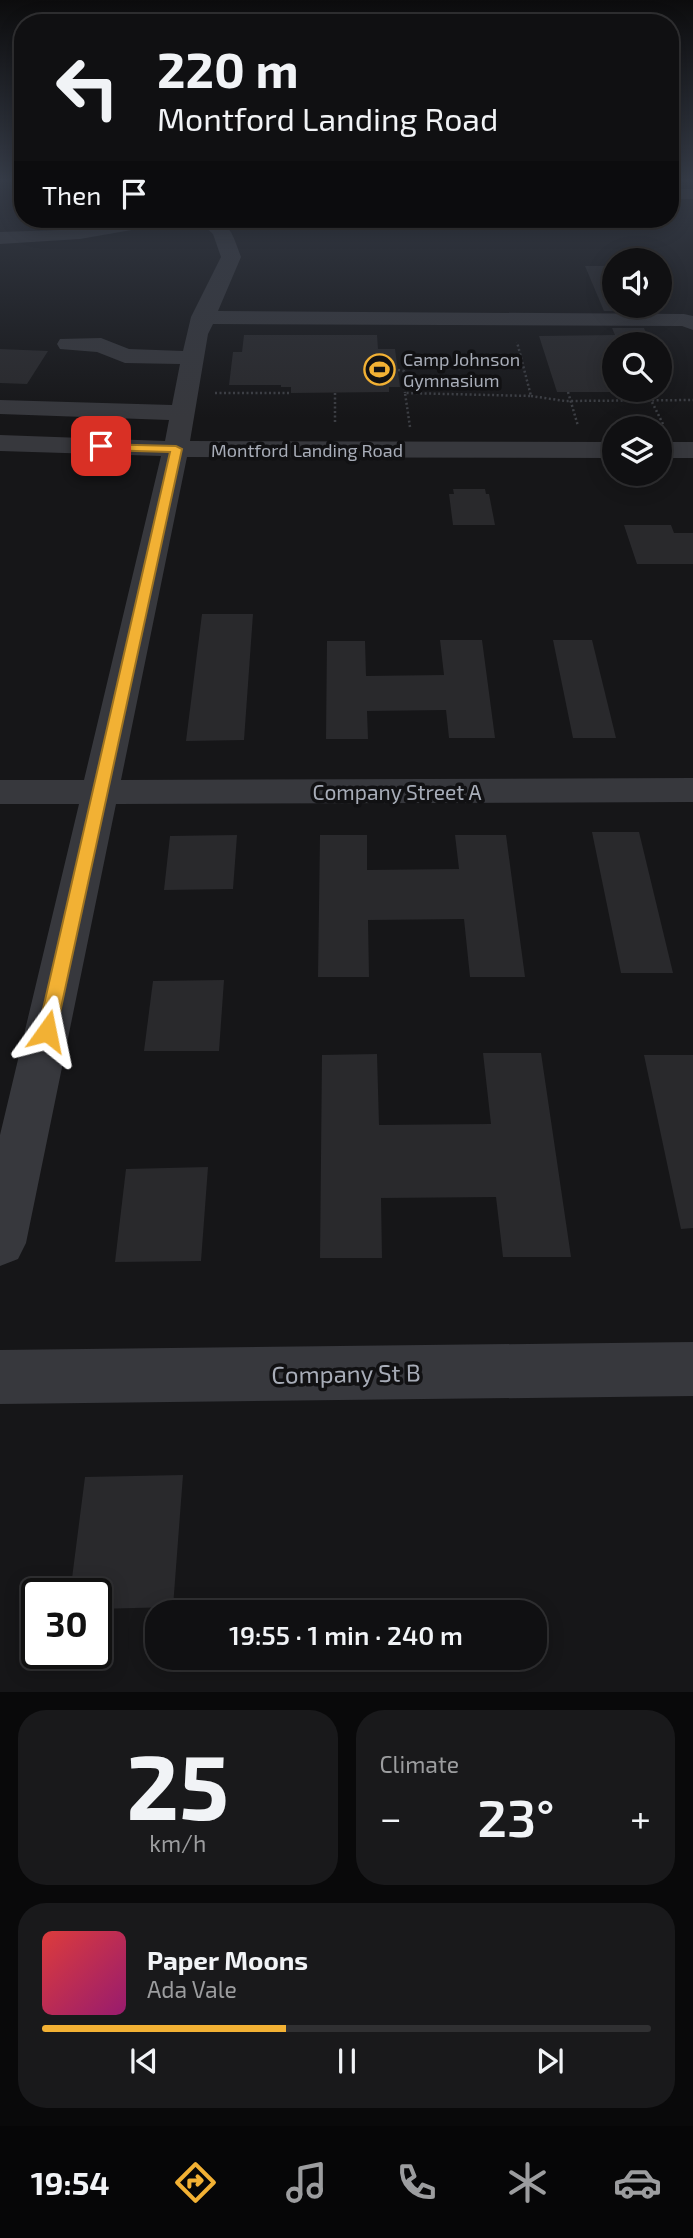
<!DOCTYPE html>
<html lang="en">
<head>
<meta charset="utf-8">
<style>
	:root { --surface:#101012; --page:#19191b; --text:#f1f3f6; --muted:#9c9d9f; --line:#303032; --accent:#f2b134 }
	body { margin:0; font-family:"Exo 2",sans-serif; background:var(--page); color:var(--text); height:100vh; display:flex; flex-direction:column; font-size:26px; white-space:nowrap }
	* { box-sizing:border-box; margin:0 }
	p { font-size:23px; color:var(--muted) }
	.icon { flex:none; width:38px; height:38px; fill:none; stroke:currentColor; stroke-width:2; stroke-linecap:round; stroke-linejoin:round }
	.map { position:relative; height:1692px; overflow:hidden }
	.sheet { display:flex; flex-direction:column; gap:18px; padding:18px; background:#09090a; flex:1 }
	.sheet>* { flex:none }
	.guide { position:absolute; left:14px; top:14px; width:665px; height:214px; border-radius:28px; box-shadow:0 4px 18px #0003,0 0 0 2px var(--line); background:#101012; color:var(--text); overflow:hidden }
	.fabs { position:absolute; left:602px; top:248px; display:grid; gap:14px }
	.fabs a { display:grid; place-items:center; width:70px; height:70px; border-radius:50%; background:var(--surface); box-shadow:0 4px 18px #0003,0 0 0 2px var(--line); font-size:35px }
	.speed { position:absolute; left:21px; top:1578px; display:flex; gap:14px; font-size:35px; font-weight:700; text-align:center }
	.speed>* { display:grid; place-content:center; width:91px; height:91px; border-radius:50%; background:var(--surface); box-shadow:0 4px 18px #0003,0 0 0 2px var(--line); line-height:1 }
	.speed .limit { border:4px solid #111; border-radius:10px; background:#fff; color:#111 }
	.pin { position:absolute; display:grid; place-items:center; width:60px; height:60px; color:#fff; margin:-30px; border-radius:14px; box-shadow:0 4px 10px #0006 }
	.me { position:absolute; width:77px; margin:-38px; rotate:12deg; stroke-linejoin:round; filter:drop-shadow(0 0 5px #0008) }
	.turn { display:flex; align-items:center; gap:24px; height:147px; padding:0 28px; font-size:32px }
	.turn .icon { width:91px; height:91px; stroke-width:2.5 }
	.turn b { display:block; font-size:49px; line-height:60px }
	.then { display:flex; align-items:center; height:66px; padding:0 28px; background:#0003; gap:14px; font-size:26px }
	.big { font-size:52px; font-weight:600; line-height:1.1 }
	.sheet .tile { flex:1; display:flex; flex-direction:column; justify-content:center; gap:10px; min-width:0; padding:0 24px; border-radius:28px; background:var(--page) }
	.sheet .dial { align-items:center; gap:0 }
	.dial b { font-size:91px; line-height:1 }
	.song { display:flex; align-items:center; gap:21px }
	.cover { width:84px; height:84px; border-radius:10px; background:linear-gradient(135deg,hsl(0 70% 55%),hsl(320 70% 35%)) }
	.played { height:7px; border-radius:4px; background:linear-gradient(90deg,var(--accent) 40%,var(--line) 40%) }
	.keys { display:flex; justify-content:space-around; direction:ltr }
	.heat { display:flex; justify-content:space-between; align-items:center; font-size:38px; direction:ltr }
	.sheet .tiles { flex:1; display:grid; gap:18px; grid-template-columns:1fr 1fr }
	.tile:last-child { grid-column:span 2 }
	.trip { position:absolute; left:145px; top:1600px; width:402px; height:70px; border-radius:28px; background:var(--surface); box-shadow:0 4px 18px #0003,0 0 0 2px var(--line); font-weight:600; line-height:70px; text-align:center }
	.menu { display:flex; height:112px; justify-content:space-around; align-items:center; background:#060607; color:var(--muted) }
	.menu .icon { width:49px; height:49px }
	.menu .current { color:var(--accent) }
	.menu b { font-size:32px; color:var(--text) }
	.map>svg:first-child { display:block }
	.building { fill:#29292c }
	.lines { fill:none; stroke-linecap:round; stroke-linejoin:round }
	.path { stroke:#3d3f44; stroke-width:2.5; stroke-dasharray:2 2.5; stroke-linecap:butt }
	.minor { fill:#37383d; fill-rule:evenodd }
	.route { fill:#f2b134; stroke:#9d7322; stroke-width:2 }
	.labels { text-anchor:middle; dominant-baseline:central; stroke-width:7; stroke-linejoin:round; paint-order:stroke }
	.far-poi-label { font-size:18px; fill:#a8adb8; stroke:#111113; text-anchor:start }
	.far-street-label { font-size:18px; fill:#a8adb8; stroke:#111113 }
	.street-label { font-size:21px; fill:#a8adb8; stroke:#111113 }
	.near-street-label { font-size:24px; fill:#a8adb8; stroke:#111113 }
</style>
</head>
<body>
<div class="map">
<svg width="693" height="1692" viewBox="0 0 693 1692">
	<rect width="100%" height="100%" fill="#161618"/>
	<g class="building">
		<path d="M585,266H614V306H633L636,311H604Z"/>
		<path d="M612,328H644L651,345H614V392H557L539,336L615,335Z"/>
		<path d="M244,335H377L378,349H395L400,387H389V392L291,393V387H281V385H229L233,352H242Z"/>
		<path d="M0,349L48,351L27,384L0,383Z"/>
		<path d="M453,489H485L486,494H489L495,525H453L449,494H454Z"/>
		<path d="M624,525H671L674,533H693V564H637Z"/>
		<path d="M202,614H253L244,740L186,741Z"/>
		<path d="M440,640H482L495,738H449L446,710L367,711L368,739H326L327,641H365L366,676L444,675Z"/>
		<path d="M553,640H592L616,738H573Z"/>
		<path d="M592,832H639L673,973H621Z"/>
		<path d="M237,835L233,889L164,890L170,836Z"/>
		<path d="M320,835H367V870L459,869L455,835H506L525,977H470L464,919L368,920L369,977H318Z"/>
		<path d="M224,980L219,1051H144L153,981Z"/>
		<path d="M483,1053H541L571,1257H503L496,1197L381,1198L382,1258H320L322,1055L377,1054L379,1125L491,1124Z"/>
		<path d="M644,1055H693V1228L681,1229Z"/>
		<path d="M208,1167L201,1261L115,1262L126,1169Z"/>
		<path d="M183,1475L173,1607L96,1609V1594H70L85,1477Z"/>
	</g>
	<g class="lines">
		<g class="path">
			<path d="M398,370L404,371L405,393"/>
			<path d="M646,390L663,424"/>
			<path d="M568,392L578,426"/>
			<path d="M215,393H291"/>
			<path d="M335,393V424"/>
			<path d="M531,396L565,401L693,400"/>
			<path d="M410,427L405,393L531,396L517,342"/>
		</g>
		<g class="minor">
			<rect x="670" y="189" width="23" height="10"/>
			<path d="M134,219H169L160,225L80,239L0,244V232L60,230Z"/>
			<path d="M197,219C229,218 231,229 241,257L218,311L684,314L693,316V330L682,326L213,324L208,334L190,441L614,442V458L187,457L121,780L693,778V802L116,804L26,1243L18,1259L0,1266V1135L79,804H0V780H84L161,456L0,451V435L165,441L169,420L0,414V400L172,405L180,364L125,363L97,352L60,349L57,344L60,339L101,338L129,349L183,351L191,317L221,257L213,234Z"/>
			<rect x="660" y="442" width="33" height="16"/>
			<path d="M693,1342V1396L0,1404V1350Z"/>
		</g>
	</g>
	<linearGradient id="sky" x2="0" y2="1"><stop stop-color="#0c0c0d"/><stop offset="0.43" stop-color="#363c48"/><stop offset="1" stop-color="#363c48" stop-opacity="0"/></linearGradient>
	<rect width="693" height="418" fill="url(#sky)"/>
	<path class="route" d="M97,444L176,446L182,449L56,1031L54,1036L47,1038L41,1036L38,1031L170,452L101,450L95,446Z"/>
	<defs>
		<symbol id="stadium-ring" viewBox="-11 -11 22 22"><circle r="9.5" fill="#111113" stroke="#f2b134" stroke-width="1.5"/><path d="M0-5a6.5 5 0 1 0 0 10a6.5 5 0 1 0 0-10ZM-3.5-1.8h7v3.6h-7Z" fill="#f2b134"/></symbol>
	</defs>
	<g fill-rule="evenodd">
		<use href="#stadium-ring" x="362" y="352" width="35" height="35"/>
	</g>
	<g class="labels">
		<g class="far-poi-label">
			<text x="403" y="359">Camp Johnson<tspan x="403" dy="21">Gymnasium</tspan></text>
		</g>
		<g class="far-street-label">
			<text x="307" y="450">Montford Landing Road</text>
		</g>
		<g class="street-label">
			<text x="397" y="791">Company Street A</text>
		</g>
		<g class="near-street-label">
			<text transform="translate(346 1373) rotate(-1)">Company St B</text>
		</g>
	</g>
</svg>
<div class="fabs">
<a><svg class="icon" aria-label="sound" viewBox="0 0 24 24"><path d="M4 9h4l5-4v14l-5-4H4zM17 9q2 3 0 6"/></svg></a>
<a><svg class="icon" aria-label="search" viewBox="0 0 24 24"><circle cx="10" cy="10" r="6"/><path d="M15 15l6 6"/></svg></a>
<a><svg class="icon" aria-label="layers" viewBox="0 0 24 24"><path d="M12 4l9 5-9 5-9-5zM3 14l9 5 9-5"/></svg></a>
</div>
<div class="speed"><div class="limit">30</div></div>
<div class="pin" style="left:101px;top:446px;background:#d93025"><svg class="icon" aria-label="arrive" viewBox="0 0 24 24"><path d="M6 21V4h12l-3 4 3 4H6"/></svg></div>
<svg class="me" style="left:47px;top:1031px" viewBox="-20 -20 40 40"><path d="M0-17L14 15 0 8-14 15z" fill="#f2b134" stroke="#fff" stroke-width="4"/></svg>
<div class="trip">19:55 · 1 min · 240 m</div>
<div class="guide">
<div class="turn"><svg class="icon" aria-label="left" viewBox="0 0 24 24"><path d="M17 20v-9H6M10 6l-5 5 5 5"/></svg><div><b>220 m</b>Montford Landing Road</div></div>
<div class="then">Then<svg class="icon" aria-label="arrive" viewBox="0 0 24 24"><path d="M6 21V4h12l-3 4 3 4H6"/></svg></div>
</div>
</div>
<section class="sheet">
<div class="tiles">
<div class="tile dial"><b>25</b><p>km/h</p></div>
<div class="tile"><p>Climate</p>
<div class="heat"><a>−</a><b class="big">23°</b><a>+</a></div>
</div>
<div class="tile">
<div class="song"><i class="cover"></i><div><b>Paper Moons</b><p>Ada Vale</p></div></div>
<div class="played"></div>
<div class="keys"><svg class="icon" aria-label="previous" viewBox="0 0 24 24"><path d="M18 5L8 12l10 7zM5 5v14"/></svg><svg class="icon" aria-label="pause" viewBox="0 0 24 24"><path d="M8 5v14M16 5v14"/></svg><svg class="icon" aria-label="next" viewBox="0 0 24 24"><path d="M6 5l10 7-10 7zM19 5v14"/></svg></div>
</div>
</div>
</section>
<nav class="menu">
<b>19:54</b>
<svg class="icon current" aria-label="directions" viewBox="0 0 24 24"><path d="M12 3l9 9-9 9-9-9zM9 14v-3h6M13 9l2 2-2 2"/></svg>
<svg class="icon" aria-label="music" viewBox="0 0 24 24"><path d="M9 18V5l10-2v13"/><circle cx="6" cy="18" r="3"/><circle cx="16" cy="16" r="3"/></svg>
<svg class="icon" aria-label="phone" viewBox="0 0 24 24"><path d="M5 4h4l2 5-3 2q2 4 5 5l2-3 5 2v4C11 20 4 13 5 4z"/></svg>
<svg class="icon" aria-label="climate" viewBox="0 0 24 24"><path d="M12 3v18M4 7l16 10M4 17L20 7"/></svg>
<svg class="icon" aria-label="car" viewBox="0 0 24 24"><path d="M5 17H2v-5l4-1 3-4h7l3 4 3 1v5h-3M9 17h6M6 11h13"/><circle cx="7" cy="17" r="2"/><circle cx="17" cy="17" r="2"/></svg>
</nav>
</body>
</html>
